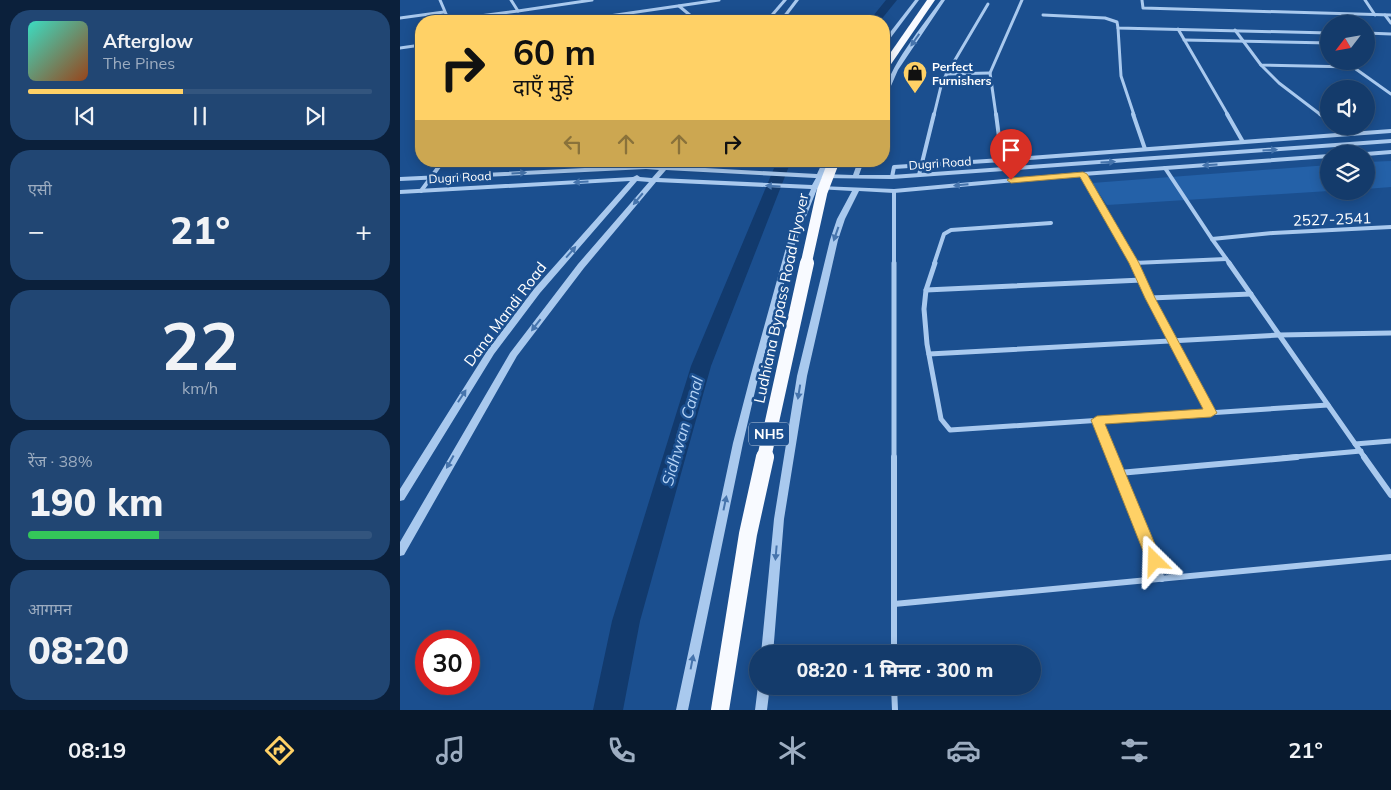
<!DOCTYPE html>
<html lang="hi">
<head>
<meta charset="utf-8">
<style>
	:root { --surface:#143b6b; --page:#214673; --text:#f1f3f6; --muted:#9dadc1; --line:#33557e; --accent:#ffd166 }
	body { margin:0; font-family:Mulish,"Noto Sans Devanagari",sans-serif; background:var(--page); color:var(--text); height:100vh; display:flex; flex-direction:column; font-size:19px; white-space:nowrap }
	* { box-sizing:border-box; margin:0 }
	p { font-size:16px; color:var(--muted) }
	.icon { flex:none; width:28px; height:28px; fill:none; stroke:currentColor; stroke-width:2; stroke-linecap:round; stroke-linejoin:round }
	.map { position:relative; flex:1; overflow:hidden }
	.panel { display:flex; flex-direction:column; gap:10px; padding:10px; background:#0b203b; width:400px }
	.panel>* { flex:none }
	.top-card { position:absolute; left:15px; top:15px; width:475px; height:152px; border-radius:20px; box-shadow:0 2px 12px #0003,0 0 0 1px var(--line); background:#ffd166; color:#111; overflow:hidden }
	.needle { width:32px; rotate:239deg }
	.controls { position:absolute; left:920px; top:15px; display:grid; gap:10px }
	.controls a { display:grid; place-items:center; width:55px; height:55px; border-radius:50%; background:var(--surface); box-shadow:0 2px 12px #0003,0 0 0 1px var(--line); font-size:25px }
	.speed { position:absolute; left:15px; top:630px; display:flex; gap:10px; font-size:25px; font-weight:700; text-align:center }
	.speed>* { display:grid; place-content:center; width:65px; height:65px; border-radius:50%; background:var(--surface); box-shadow:0 2px 12px #0003,0 0 0 1px var(--line); line-height:1 }
	.speed .limit { border:8px solid #d22; background:#fff; color:#111 }
	.pin { position:absolute; display:grid; place-items:center; width:42px; height:42px; color:#fff; margin:-51px -21px; border-radius:50% 50% 50% 0; rotate:-45deg; box-shadow:0 0 5px #0007 }
	.pin .icon { rotate:45deg }
	.me { position:absolute; width:55px; margin:-28px; rotate:338deg; stroke-linejoin:round; filter:drop-shadow(0 0 4px #0008) }
	.turn { display:flex; align-items:center; gap:18px; height:105px; padding:0 15px; font-size:22px }
	.turn .icon { width:65px; height:65px; stroke-width:2.5 }
	.turn b { display:block; font-size:35px; line-height:42px }
	.lanes { display:flex; align-items:center; height:48px; padding:0 15px; background:#0003; justify-content:center; gap:25px; direction:ltr }
	.lanes .off { opacity:.35 }
	.big { font-size:38px; font-weight:800; line-height:1.1 }
	.panel .tile { flex:1; display:flex; flex-direction:column; justify-content:center; gap:8px; min-width:0; padding:0 18px; border-radius:20px; background:var(--page) }
	.panel .dial { align-items:center; gap:0 }
	.dial b { font-size:65px; line-height:1 }
	.song { display:flex; align-items:center; gap:15px }
	.cover { width:60px; height:60px; border-radius:8px; background:linear-gradient(135deg,hsl(170 70% 55%),hsl(20 70% 35%)) }
	.played { height:5px; border-radius:2px; background:linear-gradient(90deg,var(--accent) 45%,var(--line) 45%) }
	.keys { display:flex; justify-content:space-around; direction:ltr }
	.heat { display:flex; justify-content:space-between; align-items:center; font-size:28px; direction:ltr }
	.charge { height:8px; border-radius:4px; background:linear-gradient(90deg,#34c759 38%,var(--line) 0) }
	.trip { position:absolute; left:349px; top:645px; width:292px; height:50px; border-radius:25px; background:var(--surface); box-shadow:0 2px 12px #0003,0 0 0 1px var(--line); font-weight:800; line-height:50px; text-align:center }
	.menu { display:flex; height:80px; justify-content:space-around; align-items:center; background:#08182b; color:var(--muted) }
	.menu .icon { width:35px; height:35px }
	.menu .on { color:var(--accent) }
	.menu b { font-size:22px; color:var(--text) }
	main { display:flex; flex:1; min-height:0 }
	.map>svg:first-child { display:block }
	.green { fill:#2461a8 }
	.lines { fill:none; stroke-linecap:round; stroke-linejoin:round }
	.canal { fill:#123a6d; fill-rule:evenodd }
	.minor-far3 { stroke:#a9c9ee; stroke-width:3 }
	.minor-far2 { stroke:#a9c9ee; stroke-width:4 }
	.minor-far1 { stroke:#a9c9ee; stroke-width:5 }
	.minor { stroke:#a9c9ee; stroke-width:6 }
	.tertiary { fill:#a9c9ee; fill-rule:evenodd }
	.trunk { fill:#f8faff; fill-rule:evenodd }
	.trunk-bridge-far2 { stroke:#f8faff; stroke-width:11 }
	.trunk-bridge-far1 { stroke:#f8faff; stroke-width:14 }
	.trunk-bridge { stroke:#f8faff; stroke-width:18 }
	.oneway { fill:#4674ac }
	.route { fill:#ffd166; stroke:#a68842 }
	.labels { text-anchor:middle; dominant-baseline:central; stroke-width:5; stroke-linejoin:round; paint-order:stroke }
	.far-poi-label { font-size:12px; font-weight:bold; fill:#fff; stroke:#1b4f8f; text-anchor:start }
	.far-street-label { font-size:12px; fill:#fff; stroke:#1b4f8f }
	.shield { fill:#1b4f8f; stroke:#bbcadd; stroke-width:1 }
	.shield-label { font-size:14px; font-weight:bold; fill:#fff }
	.street-label { font-size:15px; fill:#fff; stroke:#1b4f8f }
	.water-label { font-size:16px; font-style:italic; fill:#b5d3f5; stroke:#1b4f8f }
</style>
</head>
<body>
<main>
<section class="panel">
<div class="tile">
<div class="song"><i class="cover"></i><div><b>Afterglow</b><p>The Pines</p></div></div>
<div class="played"></div>
<div class="keys"><svg class="icon" aria-label="previous" viewBox="0 0 24 24"><path d="M18 5L8 12l10 7zM5 5v14"/></svg><svg class="icon" aria-label="pause" viewBox="0 0 24 24"><path d="M8 5v14M16 5v14"/></svg><svg class="icon" aria-label="next" viewBox="0 0 24 24"><path d="M6 5l10 7-10 7zM19 5v14"/></svg></div>
</div>
<div class="tile"><p>एसी</p>
<div class="heat"><a>−</a><b class="big">21°</b><a>+</a></div>
</div>
<div class="tile dial"><b>22</b><p>km/h</p></div>
<div class="tile"><p>रेंज · 38%</p><b class="big">190 km</b><div class="charge"></div></div>
<div class="tile"><p>आगमन</p><b class="big">08:20</b></div>
</section>
<div class="map">
<svg width="991" height="710" viewBox="0 0 991 710">
	<rect width="100%" height="100%" fill="#1b4f8f"/>
	<g class="green">
		<path d="M991,161V187L966,189V162Z"/>
		<path d="M929,165V191L707,205L692,183Z"/>
	</g>
	<g class="lines">
		<g class="canal">
			<path d="M486,0H497L480,21H469Z"/>
			<path d="M377,161H391L311,366L240,621L223,710H193L212,621L291,366Z"/>
		</g>
		<g class="minor-far3">
			<path d="M40,0L49,21"/>
			<path d="M742,0L743,8L991,15"/>
			<path d="M965,0L975,15"/>
			<path d="M279,6L297,21"/>
			<path d="M118,11L192,0"/>
			<path d="M643,15L705,18L717,22L718,28L929,33"/>
			<path d="M985,15L991,23"/>
			<path d="M0,18L44,12"/>
			<path d="M49,20L118,11L111,0"/>
			<path d="M175,21L319,0"/>
			<path d="M718,28L721,76L734,115"/>
			<path d="M778,29L828,115"/>
			<path d="M835,30L861,65L953,67L991,94"/>
			<path d="M966,33L991,34"/>
			<path d="M784,40L929,43"/>
			<path d="M0,48L21,45"/>
			<path d="M861,65L879,83L921,115"/>
			<path d="M546,74L590,73"/>
			<path d="M534,115L542,82L588,4"/>
			<path d="M596,115L590,73L622,0"/>
		</g>
		<g class="minor-far2">
			<path d="M733,114L745,149"/>
			<path d="M827,114L843,142"/>
			<path d="M920,114L929,121"/>
			<path d="M935,126L946,134"/>
			<path d="M602,160L991,131"/>
			<path d="M765,168L812,239L873,233L991,227"/>
			<path d="M683,174L734,264"/>
			<path d="M519,175L534,114"/>
			<path d="M492,177L494,167L602,160L596,114"/>
			<path d="M21,191L43,161"/>
			<path d="M494,191V264"/>
			<path d="M812,239L830,264"/>
			<path d="M734,263L826,259"/>
			<path d="M534,264L544,234L551,230L651,223"/>
		</g>
		<g class="minor-far1">
			<path d="M494,263V458"/>
			<path d="M535,263L526,290L524,309L527,344L541,419L550,430L928,405"/>
			<path d="M734,263L750,298L851,294"/>
			<path d="M734,263H738"/>
			<path d="M829,263L965,458"/>
			<path d="M526,290L742,280"/>
			<path d="M750,298L811,413"/>
			<path d="M529,354L879,335L991,333"/>
			<path d="M697,420L713,458"/>
			<path d="M955,444L991,441"/>
			<path d="M883,458L961,451"/>
		</g>
		<g class="minor">
			<path d="M494,457V654"/>
			<path d="M712,457L762,579"/>
			<path d="M964,457L991,495"/>
			<path d="M719,473L897,457"/>
			<path d="M494,604L991,557"/>
			<path d="M494,686L495,710"/>
		</g>
		<g class="tertiary">
			<path d="M383,0H387L369,21H365Z"/>
			<path d="M395,0H399L383,21H379Z"/>
			<path d="M515,0H519L486,44H484V40Z"/>
			<path d="M541,0H545L498,70L487,95L484,97C484,73 526,21 541,0Z"/>
			<path d="M991,139V143L492,179L422,178L419,186L494,189L683,172L929,154V158L683,176L494,193L459,191L445,219L438,240L407,376L384,519L373,654H361L374,519L397,376L430,240L437,219L452,191L417,189L395,244L359,374L343,443L288,710H276L333,443L351,374L387,244L411,189L256,182L184,268L117,356L4,555L0,556V542L110,353L178,264L249,182L237,181L140,293L94,354L4,500L0,501V489L87,351L134,289L230,181L0,194V190L233,177L237,175L240,177L252,178L259,170L246,169L0,181V177L246,165L262,166L266,161H273L269,166L417,174L423,161H429L424,174L453,175L458,161H464L459,175H492ZM266,170L415,178H416L412,185L259,178Z"/>
			<path d="M991,150V154L966,156V154H963L966,152Z"/>
			<path d="M358,686H370L367,710H355Z"/>
		</g>
		<path class="trunk" d="M527,0H535L487,70H484V62Z"/>
		<path class="trunk-bridge-far2" d="M406,264L422,192L434,161"/>
		<path class="trunk-bridge-far1" d="M364,458L407,263"/>
		<path class="trunk-bridge" d="M320,710L348,534L365,457"/>
	</g>
	<defs><path id="oneway-solid" d="M-6-.8H1V-3.2L6.5 0L1 3.2V.8H-6Z" transform="scale(1.25)"/></defs>
	<g class="oneway">
		<use href="#oneway-solid" transform="translate(515 40) rotate(125)"/>
		<use href="#oneway-solid" transform="translate(870 150) rotate(-4)"/>
		<use href="#oneway-solid" transform="translate(708 162) rotate(-4)"/>
		<use href="#oneway-solid" transform="translate(810 165) rotate(176)"/>
		<use href="#oneway-solid" transform="translate(119 173) rotate(-3)"/>
		<use href="#oneway-solid" transform="translate(181 182) rotate(177)"/>
		<use href="#oneway-solid" transform="translate(561 185) rotate(175)"/>
		<use href="#oneway-solid" transform="translate(373 186) rotate(-177)"/>
		<use href="#oneway-solid" transform="translate(238 199) rotate(130)"/>
		<use href="#oneway-solid" transform="translate(436 234) rotate(109)"/>
		<use href="#oneway-solid" transform="translate(171 252) rotate(-49)"/>
		<use href="#oneway-solid" transform="translate(136 325) rotate(128)"/>
		<use href="#oneway-solid" transform="translate(399 392) rotate(99)"/>
		<use href="#oneway-solid" transform="translate(62 396) rotate(-57)"/>
		<use href="#oneway-solid" transform="translate(50 462) rotate(119)"/>
		<use href="#oneway-solid" transform="translate(325 503) rotate(-78)"/>
		<use href="#oneway-solid" transform="translate(376 553) rotate(95)"/>
		<use href="#oneway-solid" transform="translate(292 662) rotate(-79)"/>
	</g>
	<path class="route" d="M683,172L687,174L739,263L755,298L817,413L811,417L705,424L762,561L760,565L755,567L749,565L747,561L691,420L697,416L803,409L745,298L729,263L680,177L611,183L607,180L611,178Z"/>
	<defs>
		<symbol id="shop-pin" viewBox="-11 -11 22 30"><path d="M0 17L-7.5 6A9.5 9.5 0 1 1 7.5 6Z" fill="#ffd166" stroke="#1b4f8f"/><path d="M-5-2.5h2.3a2.7 3.5 0 0 1 5.4 0H5L5.5 6h-11ZM-1.5-2.5h3a1.5 2.3 0 0 0-3 0Z" fill="#111"/></symbol>
	</defs>
	<g fill-rule="evenodd">
		<use href="#shop-pin" x="501" y="59" width="28" height="38"/>
	</g>
	<g class="labels">
		<g class="far-poi-label">
			<text x="532" y="66">Perfect<tspan x="532" dy="14">Furnishers</tspan></text>
		</g>
		<g class="far-street-label">
			<text transform="translate(540 163) rotate(-4)">Dugri Road</text>
			<text transform="translate(60 177) rotate(-3)">Dugri Road</text>
		</g>
		<rect class="shield" x="349" y="422.5" width="40" height="23" rx="4"/>
		<g class="shield-label">
			<text x="369" y="434">NH5</text>
		</g>
		<g class="street-label">
			<text transform="translate(932 219) rotate(-2)">2527-2541</text>
			<text transform="translate(381 298) rotate(-78)">Ludhiana Bypass Road Flyover</text>
			<text transform="translate(105 314) rotate(-53)">Dana Mandi Road</text>
		</g>
		<g class="water-label">
			<text transform="translate(282 431) rotate(-74)">Sidhwan Canal</text>
		</g>
	</g>
</svg>
<div class="controls">
<a><svg class="needle" viewBox="-14 -14 28 28"><path d="M0-13l5 13h-10z" fill="#e53935"/><path d="M0 13l5-13h-10z" fill="#9dadc1"/></svg></a>
<a><svg class="icon" aria-label="sound" viewBox="0 0 24 24"><path d="M4 9h4l5-4v14l-5-4H4zM17 9q2 3 0 6"/></svg></a>
<a><svg class="icon" aria-label="layers" viewBox="0 0 24 24"><path d="M12 4l9 5-9 5-9-5zM3 14l9 5 9-5"/></svg></a>
</div>
<div class="speed"><div class="limit">30</div></div>
<div class="pin" style="left:611px;top:180px;background:#d93025"><svg class="icon" aria-label="arrive" viewBox="0 0 24 24"><path d="M6 21V4h12l-3 4 3 4H6"/></svg></div>
<svg class="me" style="left:755px;top:561px" viewBox="-20 -20 40 40"><path d="M0-17L14 15 0 8-14 15z" fill="#ffd166" stroke="#fff" stroke-width="4"/></svg>
<div class="trip">08:20 · 1 मिनट · 300 m</div>
<div class="top-card">
<div class="turn"><svg class="icon" aria-label="right" viewBox="0 0 24 24"><path d="M7 20v-9h11M14 6l5 5-5 5"/></svg><div><b>60 m</b>दाएँ मुड़ें</div></div>
<div class="lanes"><svg class="icon off" aria-label="left" viewBox="0 0 24 24"><path d="M17 20v-9H6M10 6l-5 5 5 5"/></svg><svg class="icon off" aria-label="ahead" viewBox="0 0 24 24"><path d="M12 20V5M6 11l6-6 6 6"/></svg><svg class="icon off" aria-label="ahead" viewBox="0 0 24 24"><path d="M12 20V5M6 11l6-6 6 6"/></svg><svg class="icon" aria-label="right" viewBox="0 0 24 24"><path d="M7 20v-9h11M14 6l5 5-5 5"/></svg></div>
</div>
</div>
</main>
<nav class="menu">
<b>08:19</b>
<svg class="icon on" aria-label="directions" viewBox="0 0 24 24"><path d="M12 3l9 9-9 9-9-9zM9 14v-3h6M13 9l2 2-2 2"/></svg>
<svg class="icon" aria-label="music" viewBox="0 0 24 24"><path d="M9 18V5l10-2v13"/><circle cx="6" cy="18" r="3"/><circle cx="16" cy="16" r="3"/></svg>
<svg class="icon" aria-label="phone" viewBox="0 0 24 24"><path d="M5 4h4l2 5-3 2q2 4 5 5l2-3 5 2v4C11 20 4 13 5 4z"/></svg>
<svg class="icon" aria-label="climate" viewBox="0 0 24 24"><path d="M12 3v18M4 7l16 10M4 17L20 7"/></svg>
<svg class="icon" aria-label="car" viewBox="0 0 24 24"><path d="M5 17H2v-5l4-1 3-4h7l3 4 3 1v5h-3M9 17h6M6 11h13"/><circle cx="7" cy="17" r="2"/><circle cx="17" cy="17" r="2"/></svg>
<svg class="icon" aria-label="filters" viewBox="0 0 24 24"><path d="M4 7h16M4 17h16"/><circle cx="9" cy="7" r="2"/><circle cx="15" cy="17" r="2"/></svg>
<b>21°</b>
</nav>
</body>
</html>
